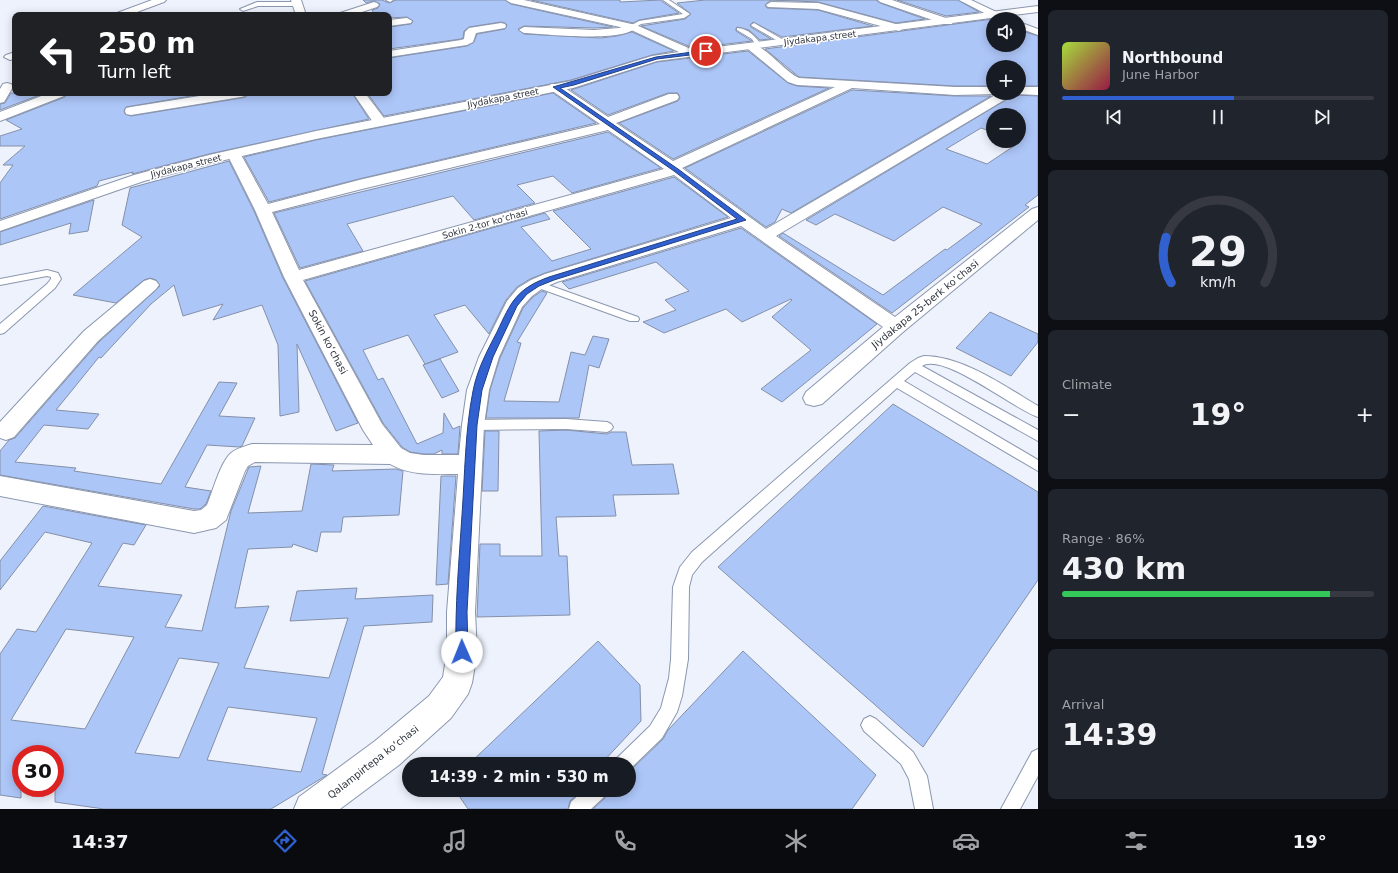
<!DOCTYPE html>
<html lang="en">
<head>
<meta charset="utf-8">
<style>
	:root { --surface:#171b24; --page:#20242c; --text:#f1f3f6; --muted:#9ea1a6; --line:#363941; --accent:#3161d0 }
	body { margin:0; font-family:"DejaVu Sans",sans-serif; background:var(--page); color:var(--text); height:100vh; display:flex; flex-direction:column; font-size:15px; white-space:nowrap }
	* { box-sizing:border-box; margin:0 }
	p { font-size:13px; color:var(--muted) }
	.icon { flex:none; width:22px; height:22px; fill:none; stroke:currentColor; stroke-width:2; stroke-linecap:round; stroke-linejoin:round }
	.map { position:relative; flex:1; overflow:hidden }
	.details { display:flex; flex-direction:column; gap:10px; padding:10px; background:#0d0f14; width:360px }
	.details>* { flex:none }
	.top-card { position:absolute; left:12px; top:12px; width:380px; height:84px; border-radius:8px; box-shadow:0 2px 10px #0003; background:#202124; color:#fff; overflow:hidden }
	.buttons { position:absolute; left:986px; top:12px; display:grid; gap:8px }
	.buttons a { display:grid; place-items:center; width:40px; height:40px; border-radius:50%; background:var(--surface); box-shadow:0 2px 10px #0003; font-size:20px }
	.speed { position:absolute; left:12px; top:745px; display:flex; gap:8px; font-size:20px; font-weight:700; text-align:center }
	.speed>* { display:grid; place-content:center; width:52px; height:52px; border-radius:50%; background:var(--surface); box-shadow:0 2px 10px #0003; line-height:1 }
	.speed .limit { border:6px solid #d22; background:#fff; color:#111 }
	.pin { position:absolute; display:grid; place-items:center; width:34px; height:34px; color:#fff; margin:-17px; border:2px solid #fff; border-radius:50%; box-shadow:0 1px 4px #0007 }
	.me { position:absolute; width:44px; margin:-22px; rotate:359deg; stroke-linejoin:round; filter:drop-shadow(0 0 3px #0008) }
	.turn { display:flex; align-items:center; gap:14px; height:84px; padding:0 20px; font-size:18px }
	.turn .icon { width:52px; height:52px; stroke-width:2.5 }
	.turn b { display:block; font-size:28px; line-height:34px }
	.big { font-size:30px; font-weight:700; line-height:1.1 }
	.details .tile { flex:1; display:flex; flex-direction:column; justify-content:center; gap:6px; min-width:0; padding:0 14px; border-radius:8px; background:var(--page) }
	.details .dial { align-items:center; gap:0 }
	.dial svg { height:104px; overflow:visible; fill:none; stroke:var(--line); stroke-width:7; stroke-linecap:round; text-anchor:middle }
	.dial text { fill:var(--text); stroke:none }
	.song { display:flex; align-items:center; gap:12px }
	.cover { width:48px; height:48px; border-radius:6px; background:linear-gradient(135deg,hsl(80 70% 55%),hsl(340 70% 35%)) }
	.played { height:4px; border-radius:2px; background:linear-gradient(90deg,var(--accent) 55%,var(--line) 55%) }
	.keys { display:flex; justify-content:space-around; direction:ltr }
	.heat { display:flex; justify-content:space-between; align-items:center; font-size:22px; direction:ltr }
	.charge { height:6px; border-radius:3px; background:linear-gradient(90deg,#34c759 86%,var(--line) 0) }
	.trip { position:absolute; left:402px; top:757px; width:234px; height:40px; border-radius:20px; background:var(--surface); box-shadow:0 2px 10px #0003; font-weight:700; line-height:40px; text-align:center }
	.tabs { display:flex; height:64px; justify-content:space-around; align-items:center; background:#090b0e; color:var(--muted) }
	.tabs .icon { width:28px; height:28px }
	.tabs .selected { color:var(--accent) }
	.tabs b { font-size:18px; color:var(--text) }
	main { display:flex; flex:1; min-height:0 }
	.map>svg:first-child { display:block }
	.building { fill:#adc6f8; stroke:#8490a8; fill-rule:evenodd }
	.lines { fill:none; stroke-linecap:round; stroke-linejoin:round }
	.service-casing { stroke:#8b97af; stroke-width:2 }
	.minor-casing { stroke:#8b97af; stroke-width:2 }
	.tertiary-casing { stroke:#8b97af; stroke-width:2 }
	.service { fill:#fff; fill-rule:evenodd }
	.minor { fill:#fff; fill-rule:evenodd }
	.tertiary { fill:#fff; fill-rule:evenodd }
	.route { fill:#3161d0; stroke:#203f87 }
	.labels { text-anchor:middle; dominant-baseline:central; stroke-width:3; stroke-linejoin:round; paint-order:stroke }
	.far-street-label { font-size:9px; fill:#2f343e; stroke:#fff }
	.street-label { font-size:10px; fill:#2f343e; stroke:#fff }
</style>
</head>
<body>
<main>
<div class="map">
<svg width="1038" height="809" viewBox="0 0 1038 809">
	<rect width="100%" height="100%" fill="#edf2fd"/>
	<g class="building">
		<path d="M363,0H382L389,3L396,0H505L511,4L613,27L594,28L524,26L518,29L524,34L601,38L617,36L632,32L674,51L652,55L571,80L384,116L367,93H389V58L467,46L474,42L477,34L505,29L507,25L505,23L501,22L469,27L464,31L463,38L461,39L389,49V27L411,24L413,21L407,17L389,18V15H375L372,10L378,8L380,4L374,1L366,3Z"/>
		<path d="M531,0H620V2L660,0L679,13L639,20L633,23Z"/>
		<path d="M705,0H876L880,3L925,19L896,23L818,2L771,0L765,5L767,8L818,10L873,26L782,37L753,22L750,25L751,27L771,39L760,40L749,30L737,27L736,28V31L752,41L693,48L641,26L685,19L691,14L677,3Z"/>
		<path d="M897,0H958L979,12L946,16Z"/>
		<path d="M993,19V45H1019V30L1038,36V86H1019V67H993V86H955L799,77L765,49Z"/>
		<path d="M748,51L788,83L797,86L829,88L673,159L619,123L678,101L680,98L678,93H668L608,115L571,90L657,62Z"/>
		<path d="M852,90L955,96H991L791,213L782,209L775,222L766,227L685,168Z"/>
		<path d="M11,93H45L0,110V104L5,103Z"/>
		<path d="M67,93H209L126,107L124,111L125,114L131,116L241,98L246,97L248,93H352L369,119L209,154L132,174L133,172L99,181L97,186L0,219V183L13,165H3L25,146H0V136L22,129L6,120L65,97Z"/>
		<path d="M553,93L596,123L359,179L269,202L244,157L316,140Z"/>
		<path d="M1014,95L1038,96V195L1025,205L1029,207L892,313L779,236L783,233L883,295L945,249L947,250L982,224L943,207L894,241L835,214L816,225L806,220ZM993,115H1019V141L1020,142L987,164L946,149L981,128L993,132Z"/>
		<path d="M608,132L661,168L572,193L553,176L517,185L535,203L474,220L453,196L347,224L363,251L300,268L274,213Z"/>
		<path d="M229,161L254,211L283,278L358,423L336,431L297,344L299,412L280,416L278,345L262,305L213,320L223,304L183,316L174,285L151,304L101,358L99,357L56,410L99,414L88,429L44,425L15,462L76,468L74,471L161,484L219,382L237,383L219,416L255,418L242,446L239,447L207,445L185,487L211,491L206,504L200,509H194L0,475V451L9,440L15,438L99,342L160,286L156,280L150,278L144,280L116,303L73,295L142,237L122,225L130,188Z"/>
		<path d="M674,177L728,217L545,273L530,279L517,287L506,300L489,334L465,305L434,315L458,352L425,364L408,335L363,350L378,380L383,378L417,444L443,433L444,413L453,429L460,426L458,454H442V450L434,454H424L410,452L402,447L383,423L305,281L545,213L550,219L521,227L552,261L591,249L553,211Z"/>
		<path d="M94,200L88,231L69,234L71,223L0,245V232Z"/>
		<path d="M741,228L877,324L782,402L761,389L811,350L772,317L792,300L791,299L742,322L726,309L664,333L643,322L676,310L665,300L689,291L656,262L569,289L562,282Z"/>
		<path d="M542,291L547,293L517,342L521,343L504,401L559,402L571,352L585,355L593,336L609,339L599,368L589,365L579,418H486L490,390L500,358L523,308L533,297Z"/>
		<path d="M990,312L1038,334V342L1011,376L956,348Z"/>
		<path d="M440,359L459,391L442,398L423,365Z"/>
		<path d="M893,404L1038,492V580L923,747L718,567Z"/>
		<path d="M566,430L607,434L611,432H626L632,465L673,464L679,494L613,495L616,516L556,517L559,556H567L570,615L477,617L480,544H500V556H542L539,431Z"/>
		<path d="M485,431H499L498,491H482Z"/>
		<path d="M311,464L334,465L332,471L396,469L403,471L399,515L343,517L341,532H321L317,552L293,544L292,547L248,549L235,608L269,606L244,668L329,678L348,618L290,621L297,591L357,588L355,599L433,595L432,622L364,626L322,774L327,775L271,809H104L55,802V754H21V798L0,795V654L17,629L36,632L92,543L45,532L0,590V561L43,506L146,525L134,545L123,543L98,586L182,595L165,627L202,631L231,511L249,467L261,466L248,513L302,511ZM66,629L134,637L85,729L11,720ZM179,658L219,663L179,758L135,753ZM228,707L317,718L301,772L207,760Z"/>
		<path d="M441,476H456L448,584L436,585Z"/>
		<path d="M598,641L640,685L641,721L601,764H469Z"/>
		<path d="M743,651L876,775L852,809H593L605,798L607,790H629V772L663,739L668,730Z"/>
		<path d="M455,790H582L570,801L568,809H468Z"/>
	</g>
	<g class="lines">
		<defs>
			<g id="service">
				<path d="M386,0H393L390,2Z"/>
				<path d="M663,0H669L690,14L684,18L641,24L634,28H630V26L639,21L683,14Z"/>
				<path d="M257,2H297L300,4L297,6H258L243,11L240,9Z"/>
				<path d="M754,23L787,42L788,43L783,44L752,26L751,25Z"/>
				<path d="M737,28C748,28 757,38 762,46L761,47H757L752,39L737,30Z"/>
				<path d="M47,270L58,273L61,279L55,288L4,333L0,334V324L47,284L51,279V277L47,276L0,285V279Z"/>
				<path d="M537,281L638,317L639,319L638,321H630L533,286L532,284L533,282Z"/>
				<path d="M924,356C963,356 1006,387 1038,406V417C1015,410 944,352 922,366L1038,430V441L915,372L904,381L1038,460V471L897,388L702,562L692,575L689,587L688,659L682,696L677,712L662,738L629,770V764H614L617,758L650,726L661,708L669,678L671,659L673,587L680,567L692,552L910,363L918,358Z"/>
				<path d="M566,419L607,422L611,424L613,427L611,430L607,432L566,429L473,430L469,428L467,425L469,422L473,420Z"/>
				<path d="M870,716L876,719L913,752L927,776L933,809H915L909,779L901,764L864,731L861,725L864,719Z"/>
				<path d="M1038,749V776L1020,809H1001L1032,752Z"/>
				<path d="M584,790H606L604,797L591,809H569L571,802Z"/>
			</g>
			<g id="minor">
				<path d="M152,0H166L164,2L129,15H115L117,13Z"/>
				<path d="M291,0H301L306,15H296Z"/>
				<path d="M878,0H892L952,20L953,22L952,24H944L880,2Z"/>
				<path d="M959,0H971L1007,17L1009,19H996Z"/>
				<path d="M374,2L377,3L379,5L377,7L353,15H338L340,13Z"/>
				<path d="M771,2L818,3L903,26L904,28L899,31L818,9L768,7L766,5Z"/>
				<path d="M407,18L412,21L411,23L389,26V20Z"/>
				<path d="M1019,22L1038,29V35L1019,28Z"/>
				<path d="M501,23L505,24L506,26L505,28L476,33L473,42L467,45L389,57V51L461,40L464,39L465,32L469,28Z"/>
				<path d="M632,24L637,27C623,43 546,34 524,33L519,30L524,27L594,30L619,28Z"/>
				<path d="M752,44C768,48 783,70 799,78L955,87H993V93H1013L1011,96L776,236L895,317L1032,209L1038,207V220L903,332L822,404L814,406L806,404L803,398L806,392L883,327L741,226L557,282L543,288L532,296L522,307L499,357L489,390L484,425L475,612L477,652L472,683L468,694L451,718L399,765L340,809H294L299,797L375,741L429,696L443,677L447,652V612L458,474C434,474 411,476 390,464L255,462L248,466L245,471L226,520L216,528L194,533L0,496V476L194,511L201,510L207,505C213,491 220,463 231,453C237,448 246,446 252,444L373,445L363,430L284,277L255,210L227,154L229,151L234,150L239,151L268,204L359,180L600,124L551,90L549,87L551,84H559L608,117L669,94H677L679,97L677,100L616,123L673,161L835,87L797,85L788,82L748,49L747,47L748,45ZM852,88L955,95L997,94L766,229L682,168ZM608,130L664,169L299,270L272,212L362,189ZM674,175L731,218L545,274L531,280L518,288L507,301L479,357L467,390L462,425L459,455H424L410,453L401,448L382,424L303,280Z"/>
				<path d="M15,52V59L10,60L4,57L6,55Z"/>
				<path d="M7,83L11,84L13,87L4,102L0,103V89L3,84Z"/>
				<path d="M1019,87H1038V95L1015,94L1019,93Z"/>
				<path d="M49,93H66L64,96L0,121V112Z"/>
				<path d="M218,93H247L245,96L241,97L131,115L126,114L125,111L126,108L131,107Z"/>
				<path d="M353,93H365L387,122L385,125H375Z"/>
				<path d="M150,279L156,281L159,285L156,289L98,341L14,437L6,440L0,438V422L84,331L144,281Z"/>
			</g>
			<path id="tertiary" d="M506,0H524L636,25L693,50L1038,6V12L657,61L573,88L316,139L212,163L144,181L0,231V221L134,175L209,155L316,131L571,81L652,56L679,52L629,29L511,3Z"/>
		</defs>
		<use href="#service" class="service-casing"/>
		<use href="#minor" class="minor-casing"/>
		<use href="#tertiary" class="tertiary-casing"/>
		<use href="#service" class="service"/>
		<use href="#minor" class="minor"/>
		<use href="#tertiary" class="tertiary"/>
	</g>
	<path class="route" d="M707,50L706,53L657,59L574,85L560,88L678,169L746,220L554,280L539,286L527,294L517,306L493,357L482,390L477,425L467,612L468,652L466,656L462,658L458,656L456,652C455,606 459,561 462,515C465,474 465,431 473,391C477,370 487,351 497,332C511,302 516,289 549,277L737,219L674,171L553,87L656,57Z"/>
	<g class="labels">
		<g class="far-street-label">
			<text transform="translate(820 38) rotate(-7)">Jiydakapa street</text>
			<text transform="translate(503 98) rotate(-11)">Jiydakapa street</text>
			<text transform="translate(186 166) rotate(-14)">Jiydakapa street</text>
			<text transform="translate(485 224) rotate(-16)">Sokin 2-tor koʼchasi</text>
		</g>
		<g class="street-label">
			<text transform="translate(925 304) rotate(-39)">Jiydakapa 25-berk koʼchasi</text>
			<text transform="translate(328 342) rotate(62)">Sokin koʻchasi</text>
			<text transform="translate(373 762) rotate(-38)">Qalampirtepa koʻchasi</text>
		</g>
	</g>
</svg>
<div class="buttons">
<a><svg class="icon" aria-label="sound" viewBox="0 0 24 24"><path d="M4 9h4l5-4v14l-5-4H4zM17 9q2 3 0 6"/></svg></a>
<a>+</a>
<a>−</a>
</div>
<div class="speed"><div class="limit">30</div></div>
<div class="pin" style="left:706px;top:51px;background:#d93025"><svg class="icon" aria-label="arrive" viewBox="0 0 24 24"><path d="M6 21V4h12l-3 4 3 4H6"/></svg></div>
<svg class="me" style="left:462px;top:652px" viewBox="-20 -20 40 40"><circle r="19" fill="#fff"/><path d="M0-13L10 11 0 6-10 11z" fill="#3161d0"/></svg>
<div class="trip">14:39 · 2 min · 530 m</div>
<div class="top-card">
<div class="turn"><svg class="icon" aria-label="left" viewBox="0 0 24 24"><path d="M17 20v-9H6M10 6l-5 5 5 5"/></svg><div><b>250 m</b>Turn left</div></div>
</div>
</div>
<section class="details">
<div class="tile">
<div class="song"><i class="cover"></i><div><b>Northbound</b><p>June Harbor</p></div></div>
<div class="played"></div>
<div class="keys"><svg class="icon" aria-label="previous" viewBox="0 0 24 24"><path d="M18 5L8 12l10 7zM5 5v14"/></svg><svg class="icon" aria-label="pause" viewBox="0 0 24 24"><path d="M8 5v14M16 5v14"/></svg><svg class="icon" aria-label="next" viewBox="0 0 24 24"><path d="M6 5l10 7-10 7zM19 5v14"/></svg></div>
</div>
<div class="tile dial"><svg viewBox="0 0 100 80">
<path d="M14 69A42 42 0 1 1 86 69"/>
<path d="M14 69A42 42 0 0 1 10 34" stroke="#3161d0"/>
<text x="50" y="56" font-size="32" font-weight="700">29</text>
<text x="50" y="72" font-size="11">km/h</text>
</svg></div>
<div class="tile"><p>Climate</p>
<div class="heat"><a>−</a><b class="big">19°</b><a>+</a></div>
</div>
<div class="tile"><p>Range · 86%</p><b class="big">430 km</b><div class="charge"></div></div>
<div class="tile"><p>Arrival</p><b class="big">14:39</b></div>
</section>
</main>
<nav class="tabs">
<b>14:37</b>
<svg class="icon selected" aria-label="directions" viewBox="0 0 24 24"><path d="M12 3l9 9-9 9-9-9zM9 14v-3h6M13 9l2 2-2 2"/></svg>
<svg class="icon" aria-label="music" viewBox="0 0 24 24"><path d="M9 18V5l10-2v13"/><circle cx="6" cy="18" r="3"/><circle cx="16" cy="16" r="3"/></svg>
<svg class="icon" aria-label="phone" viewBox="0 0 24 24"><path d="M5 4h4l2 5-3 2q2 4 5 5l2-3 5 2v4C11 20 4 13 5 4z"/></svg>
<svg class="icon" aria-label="climate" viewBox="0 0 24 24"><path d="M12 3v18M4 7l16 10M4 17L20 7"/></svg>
<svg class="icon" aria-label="car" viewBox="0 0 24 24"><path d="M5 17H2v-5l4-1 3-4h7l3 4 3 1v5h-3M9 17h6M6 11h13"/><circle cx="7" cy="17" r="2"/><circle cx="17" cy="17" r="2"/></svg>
<svg class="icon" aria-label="filters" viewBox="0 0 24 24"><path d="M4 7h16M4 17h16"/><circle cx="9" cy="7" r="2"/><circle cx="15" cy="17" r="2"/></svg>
<b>19°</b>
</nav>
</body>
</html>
